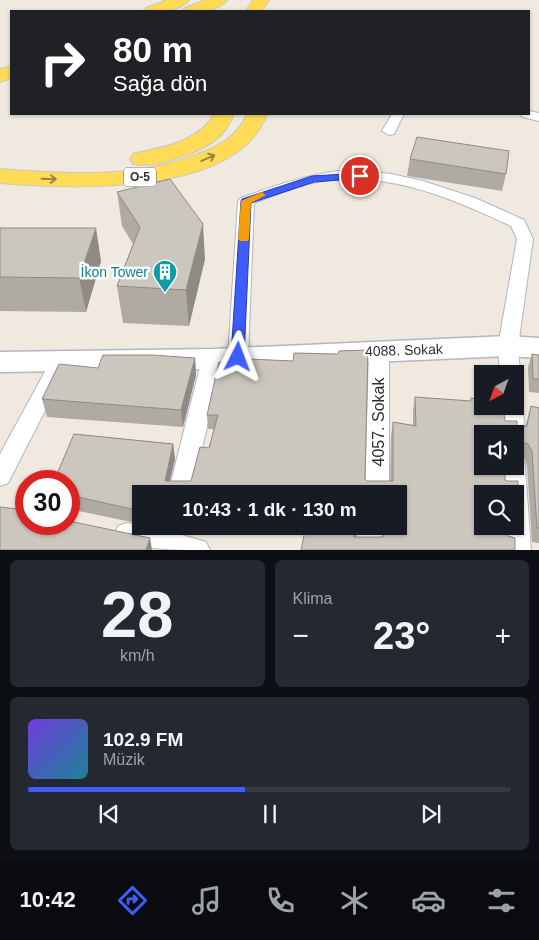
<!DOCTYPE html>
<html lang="tr">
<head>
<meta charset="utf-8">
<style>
	:root { --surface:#171b24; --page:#242831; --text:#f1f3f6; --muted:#9ea1a6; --line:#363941; --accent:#3e5dff }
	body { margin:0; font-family:Arial,sans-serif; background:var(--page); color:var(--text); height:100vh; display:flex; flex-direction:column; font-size:19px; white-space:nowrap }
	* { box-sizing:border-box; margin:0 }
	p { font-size:16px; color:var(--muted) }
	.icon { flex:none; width:28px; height:28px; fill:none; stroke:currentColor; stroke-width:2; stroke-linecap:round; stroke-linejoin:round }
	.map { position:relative; height:550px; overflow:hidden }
	.drawer { display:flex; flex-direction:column; gap:10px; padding:10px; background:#0d0f14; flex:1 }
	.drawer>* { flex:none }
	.guide { position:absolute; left:10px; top:10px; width:520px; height:105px; border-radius:0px; box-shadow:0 1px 4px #0004; background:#202124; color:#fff; overflow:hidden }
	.needle { width:32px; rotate:221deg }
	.fabs { position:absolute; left:474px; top:365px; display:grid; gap:10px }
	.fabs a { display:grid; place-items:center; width:50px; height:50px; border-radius:0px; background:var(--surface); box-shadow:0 1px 4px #0004; font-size:25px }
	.speed { position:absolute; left:15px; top:470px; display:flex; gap:10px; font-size:25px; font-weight:700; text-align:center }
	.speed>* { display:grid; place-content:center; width:65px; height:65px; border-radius:50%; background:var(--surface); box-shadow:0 1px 4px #0004; line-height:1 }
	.speed .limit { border:8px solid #d22; background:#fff; color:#111 }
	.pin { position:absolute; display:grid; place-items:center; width:42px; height:42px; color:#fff; margin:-21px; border:2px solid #fff; border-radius:50%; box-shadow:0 1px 5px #0007 }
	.me { position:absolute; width:55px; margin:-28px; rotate:3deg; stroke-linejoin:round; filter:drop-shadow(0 0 4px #0008) }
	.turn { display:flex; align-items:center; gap:18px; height:105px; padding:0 20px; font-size:22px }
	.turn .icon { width:65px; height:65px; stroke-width:2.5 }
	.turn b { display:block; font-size:35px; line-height:42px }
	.big { font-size:38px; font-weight:700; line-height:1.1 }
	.drawer .tile { flex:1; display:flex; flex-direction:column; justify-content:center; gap:8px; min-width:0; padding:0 18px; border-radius:8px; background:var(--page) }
	.drawer .dial { align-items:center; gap:0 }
	.dial b { font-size:65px; line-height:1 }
	.song { display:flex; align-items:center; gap:15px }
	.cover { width:60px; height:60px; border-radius:8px; background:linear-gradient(135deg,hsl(260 70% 55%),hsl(190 70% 35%)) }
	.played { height:5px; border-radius:2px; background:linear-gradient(90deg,var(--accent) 45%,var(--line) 45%) }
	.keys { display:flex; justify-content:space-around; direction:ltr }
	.heat { display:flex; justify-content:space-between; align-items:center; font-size:28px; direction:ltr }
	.drawer .tiles { flex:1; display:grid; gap:10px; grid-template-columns:1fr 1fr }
	.tile:last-child { grid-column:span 2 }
	.trip { position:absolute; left:132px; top:485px; width:275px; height:50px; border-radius:0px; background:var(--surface); box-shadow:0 1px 4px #0004; font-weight:700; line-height:50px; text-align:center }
	.tab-bar { display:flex; height:80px; justify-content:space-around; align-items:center; background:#090b0e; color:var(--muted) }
	.tab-bar .icon { width:35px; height:35px }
	.tab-bar .selected { color:var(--accent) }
	.tab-bar b { font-size:22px; color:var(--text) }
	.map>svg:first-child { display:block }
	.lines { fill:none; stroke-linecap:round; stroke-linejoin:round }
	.street-casing { stroke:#b3b5c2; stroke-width:2 }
	.secondary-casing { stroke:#b3b5c2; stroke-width:3 }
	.primary-casing { stroke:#c9c9c9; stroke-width:2 }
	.street { fill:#fff; fill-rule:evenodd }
	.secondary { fill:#fff; fill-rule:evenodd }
	.primary { fill:#ffdb56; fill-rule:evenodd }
	.wall { fill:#afaba3 }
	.shaded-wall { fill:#8e8b85 }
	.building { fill:#cbc7be; stroke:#8e8b85 }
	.oneway { stroke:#968442 }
	.route { fill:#3e5dff; stroke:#283ca6 }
	.slow { fill:#f59e0b }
	.labels { text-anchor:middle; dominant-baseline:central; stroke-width:5; stroke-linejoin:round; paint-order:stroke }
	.shield { fill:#fff; stroke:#6d6d6d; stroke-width:1 }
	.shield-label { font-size:12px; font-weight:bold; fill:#2e2e2e }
	.culture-label { font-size:14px; fill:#0d838f; stroke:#fff; text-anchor:end }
	.street-label { font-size:14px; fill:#2e2e2e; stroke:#fff }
	.near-street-label { font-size:16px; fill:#2e2e2e; stroke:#fff }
</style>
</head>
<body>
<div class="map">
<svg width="539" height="550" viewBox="0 0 539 550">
	<rect width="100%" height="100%" fill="#f0e9df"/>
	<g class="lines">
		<defs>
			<g id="street">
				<path d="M529,111L539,113V121L522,117L521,114H529Z"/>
				<path d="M392,114H404L394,134L389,135L382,131Z"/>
				<path d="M337,171H364L391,174L423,181L475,198L524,220L533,239L518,346L520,374L517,379L515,380V374H500L498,346L517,239L511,226C450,197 381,168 312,183C292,188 273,196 254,203L248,357L245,362L238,364L231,362L228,357L238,201L241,198C273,186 304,176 337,171Z"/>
				<path d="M379,343L386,345L389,350V494H365L369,350L372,345Z"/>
				<path d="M212,352L219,354L222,359L192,494H168L202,359L205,354Z"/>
				<path d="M61,353L68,355L71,360L8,483L0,486V454L54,355Z"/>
				<path d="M515,399L519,400C524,410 526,430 521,440L515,442V434H502L500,406H515Z"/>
				<path d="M515,457L522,459L525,466L531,550H505V526H515V494H503V466H515Z"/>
				<path d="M127,523L159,530L160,526H184L182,535L206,542L210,550C179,550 148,550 118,542L115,534L118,526Z"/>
				<path d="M359,526H383L380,550H354Z"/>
			</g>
			<path id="secondary" d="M508,336L539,338V358L508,356L212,369L0,372V352L212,349Z"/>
			<g id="primary">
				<path d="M167,0H189C179,12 158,12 144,11L146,8Z"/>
				<path d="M205,0H227C217,12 197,12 183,11L185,8Z"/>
				<path d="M253,0H269L262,11H246Z"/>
				<path d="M11,66V78L0,82V69Z"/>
				<path d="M214,114H234C230,123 226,130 219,137C203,152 154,169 133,164L130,159L133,154C162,147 198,143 214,114Z"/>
				<path d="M247,114H267C237,197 71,189 0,183V169C66,174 135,179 198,154C219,146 238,136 247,114Z"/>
			</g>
		</defs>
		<use href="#street" class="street-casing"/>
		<use href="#secondary" class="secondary-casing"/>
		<use href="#primary" class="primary-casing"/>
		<use href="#street" class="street"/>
		<use href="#secondary" class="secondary"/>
		<use href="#primary" class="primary"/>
	</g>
	<g class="wall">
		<path d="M410,159L506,174L502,191L407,176Z"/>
		<path d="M117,192L205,259L189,326L123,323L117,286L133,244L122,226Z"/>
		<path d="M0,228L101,261L86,312L0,311Z"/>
		<path d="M368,350L365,479L367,481H390L391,436L393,422L413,425V411L415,397L471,401V398L482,400V406H503L505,421H517V428L520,429L525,427L531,406L539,408V543L532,542L527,466L524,458L516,455L515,458V434H482V466H505V480L507,481H518V510L515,518V494H482V526H508V536L515,538V550H301L306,526H357L355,537H383L384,526H399V494H141V524L69,509V510V481H54L74,434L173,444L175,459L170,481H191L200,447L209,448L214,429H208L207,415L219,362L226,363V358L293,361L294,353L338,354L339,351Z"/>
		<path d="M532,354L539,355V393L529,392L528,367Z"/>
		<path d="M195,358L196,375L183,427L47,417L42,399L98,368Z"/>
	</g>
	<g class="shaded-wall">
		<path d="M203,224L205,259L189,326L186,290Z"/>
		<path d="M96,228L101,261L86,312L79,278Z"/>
		<path d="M195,358L196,375L183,427L181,410Z"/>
		<path d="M173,444L175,459L167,492L169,487L170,494H166L165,481Z"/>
		<path d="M515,510H518L515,518Z"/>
		<path d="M356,526H357L353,550L354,537Z"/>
		<path d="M150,538L152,550H146Z"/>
	</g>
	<g class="building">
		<path d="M417,137L509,151L506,174L410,159Z"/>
		<path d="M170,179L203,224L186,290L117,286L140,227L117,192Z"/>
		<path d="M0,228H96L79,278L0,277Z"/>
		<path d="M368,350L365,479L367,481H393V422L416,426L415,397L471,401V398L482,400V406H503L505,421H517V428L520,429L527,426L531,406L539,408V528H537L532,451L528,444L520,441L517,443V450H515V434H482V466H505V480L507,481H518V510H515V494H482V526H508V536L515,538V550H301L306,526H356L354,537H383L385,526H399V494H214L169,487L167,494H141V511L69,495V481H54L74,434L173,444L165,481H191L200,447L209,448L218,415H207L219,362L226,363V358L293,361L294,353L338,354L339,351Z"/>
		<path d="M532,354L539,355V379H533Z"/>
		<path d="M103,355H152L195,358L181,410L42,399L59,364L98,368Z"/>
		<path d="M0,507L26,510V524H69V521L150,538L146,550H0Z"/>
	</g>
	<defs><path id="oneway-shaft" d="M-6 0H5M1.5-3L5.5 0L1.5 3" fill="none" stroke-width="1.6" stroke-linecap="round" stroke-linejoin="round" transform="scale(1.25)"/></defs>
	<g class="oneway">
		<use href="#oneway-shaft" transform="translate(208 158) rotate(-24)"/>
		<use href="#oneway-shaft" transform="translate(49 179) rotate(2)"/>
	</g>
	<path class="route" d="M360,173L365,176L364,178L314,182L251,203L244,357L242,361H233L231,357L241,201L242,199L312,176Z"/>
	<path class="slow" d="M262,192L266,195L251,203L249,239L248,241H240L238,239L241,201Z"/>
	<defs>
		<symbol id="building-pin" viewBox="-11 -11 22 30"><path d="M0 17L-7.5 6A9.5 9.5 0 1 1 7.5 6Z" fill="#0f9aa8" stroke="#fff"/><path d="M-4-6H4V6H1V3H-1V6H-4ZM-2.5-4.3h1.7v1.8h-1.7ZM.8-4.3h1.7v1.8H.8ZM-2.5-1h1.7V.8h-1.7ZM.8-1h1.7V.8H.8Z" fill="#fff"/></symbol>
	</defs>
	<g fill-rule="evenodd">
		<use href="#building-pin" x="151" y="258" width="28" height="38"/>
	</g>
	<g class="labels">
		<rect class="shield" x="124" y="167.5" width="32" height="19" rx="4"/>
		<g class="shield-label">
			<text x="140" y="177">O-5</text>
		</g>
		<g class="culture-label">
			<text x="148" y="272">İkon Tower</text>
		</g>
		<g class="street-label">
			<text transform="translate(404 350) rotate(-2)">4088. Sokak</text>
		</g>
		<g class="near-street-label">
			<text transform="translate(378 422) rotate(-90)">4057. Sokak</text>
		</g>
	</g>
</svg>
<div class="fabs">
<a><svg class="needle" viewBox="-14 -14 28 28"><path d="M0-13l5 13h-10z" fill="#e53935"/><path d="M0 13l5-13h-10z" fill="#9ea1a6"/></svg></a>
<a><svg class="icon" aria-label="sound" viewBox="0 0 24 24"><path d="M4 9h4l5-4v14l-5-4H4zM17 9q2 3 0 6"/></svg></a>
<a><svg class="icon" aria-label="search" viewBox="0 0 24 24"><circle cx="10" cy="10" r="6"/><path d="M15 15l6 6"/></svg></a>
</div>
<div class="speed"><div class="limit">30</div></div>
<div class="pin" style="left:360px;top:176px;background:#d93025"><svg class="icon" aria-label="arrive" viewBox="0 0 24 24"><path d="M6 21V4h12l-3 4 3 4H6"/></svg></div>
<svg class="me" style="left:238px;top:357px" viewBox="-20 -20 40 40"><path d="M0-17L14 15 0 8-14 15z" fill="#3e5dff" stroke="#fff" stroke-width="4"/></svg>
<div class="trip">10:43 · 1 dk · 130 m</div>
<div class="guide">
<div class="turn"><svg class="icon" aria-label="right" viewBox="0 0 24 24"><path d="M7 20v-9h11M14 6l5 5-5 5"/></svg><div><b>80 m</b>Sağa dön</div></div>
</div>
</div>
<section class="drawer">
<div class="tiles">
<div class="tile dial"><b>28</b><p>km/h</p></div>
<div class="tile"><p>Klima</p>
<div class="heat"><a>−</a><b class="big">23°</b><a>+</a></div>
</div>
<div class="tile">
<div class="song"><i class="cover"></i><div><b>102.9 FM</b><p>Müzik</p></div></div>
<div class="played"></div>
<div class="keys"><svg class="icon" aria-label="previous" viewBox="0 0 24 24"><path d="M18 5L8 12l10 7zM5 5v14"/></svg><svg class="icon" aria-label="pause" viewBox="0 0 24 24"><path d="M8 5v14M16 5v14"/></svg><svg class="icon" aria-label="next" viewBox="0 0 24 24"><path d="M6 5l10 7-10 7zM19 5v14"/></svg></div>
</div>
</div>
</section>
<nav class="tab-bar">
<b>10:42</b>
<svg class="icon selected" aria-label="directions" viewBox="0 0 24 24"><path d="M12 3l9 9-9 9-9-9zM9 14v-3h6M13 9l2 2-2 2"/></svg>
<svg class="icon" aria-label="music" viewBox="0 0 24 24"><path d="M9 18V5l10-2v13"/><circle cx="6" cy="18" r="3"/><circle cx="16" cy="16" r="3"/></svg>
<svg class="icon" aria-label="phone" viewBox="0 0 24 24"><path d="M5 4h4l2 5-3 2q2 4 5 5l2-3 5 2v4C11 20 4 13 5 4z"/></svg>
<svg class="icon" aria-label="climate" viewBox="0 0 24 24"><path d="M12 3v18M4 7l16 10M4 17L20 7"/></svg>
<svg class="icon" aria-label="car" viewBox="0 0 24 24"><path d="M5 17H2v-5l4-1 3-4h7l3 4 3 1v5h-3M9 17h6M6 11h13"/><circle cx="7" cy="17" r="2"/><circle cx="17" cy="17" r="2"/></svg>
<svg class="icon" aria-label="filters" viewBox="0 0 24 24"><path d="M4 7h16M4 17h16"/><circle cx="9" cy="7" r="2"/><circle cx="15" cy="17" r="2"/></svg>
</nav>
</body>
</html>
